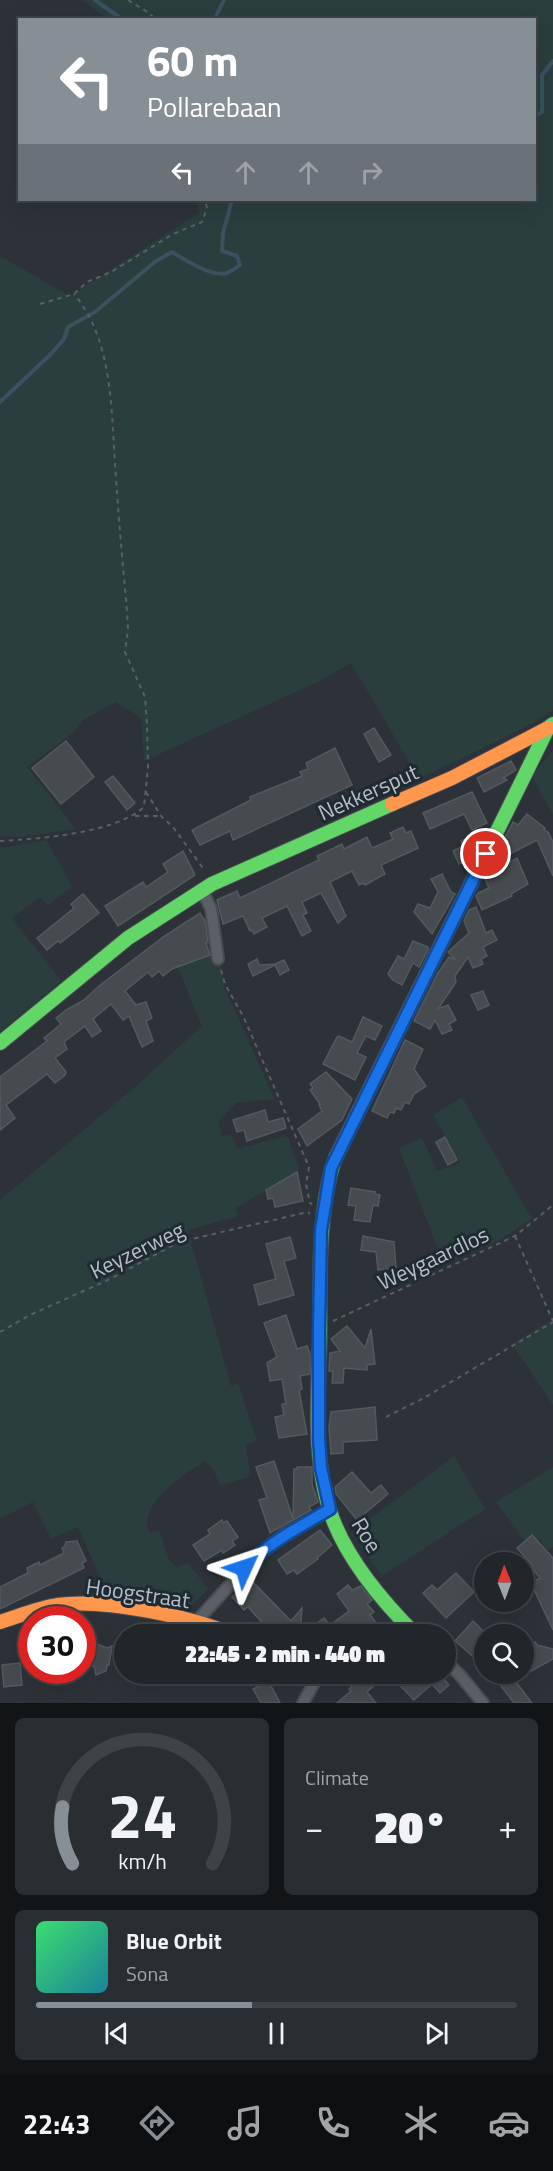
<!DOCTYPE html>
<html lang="en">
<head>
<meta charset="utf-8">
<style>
	:root { --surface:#21262a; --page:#292e32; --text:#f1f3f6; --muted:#a2a5a8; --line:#3e4347; --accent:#868e96 }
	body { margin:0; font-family:"Titillium Web",sans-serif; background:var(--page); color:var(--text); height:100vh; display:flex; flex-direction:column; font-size:22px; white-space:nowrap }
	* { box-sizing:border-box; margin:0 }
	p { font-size:20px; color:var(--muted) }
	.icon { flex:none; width:33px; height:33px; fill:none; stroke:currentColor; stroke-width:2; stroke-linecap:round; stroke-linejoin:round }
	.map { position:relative; height:1703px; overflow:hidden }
	.side { display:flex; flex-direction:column; gap:15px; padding:15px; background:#121517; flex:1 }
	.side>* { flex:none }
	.top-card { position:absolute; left:18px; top:18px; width:518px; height:183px; border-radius:0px; box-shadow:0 6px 24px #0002,0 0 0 2px var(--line); background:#868e96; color:#fff; overflow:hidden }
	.needle { width:39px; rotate:359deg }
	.tools { position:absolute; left:474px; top:1552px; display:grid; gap:12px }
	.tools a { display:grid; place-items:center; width:60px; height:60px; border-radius:50%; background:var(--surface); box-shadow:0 6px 24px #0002,0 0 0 2px var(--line); font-size:30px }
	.speed { position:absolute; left:18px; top:1606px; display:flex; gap:12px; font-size:30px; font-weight:700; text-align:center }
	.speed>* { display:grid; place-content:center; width:78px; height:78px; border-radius:50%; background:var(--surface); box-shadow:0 6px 24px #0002,0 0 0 2px var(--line); line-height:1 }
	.speed .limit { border:9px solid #d22; background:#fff; color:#111 }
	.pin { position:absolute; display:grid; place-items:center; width:51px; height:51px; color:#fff; margin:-26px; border:3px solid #fff; border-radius:50%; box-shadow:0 2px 6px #0007 }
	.me { position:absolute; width:66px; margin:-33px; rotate:48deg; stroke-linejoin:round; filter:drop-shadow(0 0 4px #0008) }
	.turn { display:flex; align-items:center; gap:21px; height:126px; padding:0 30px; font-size:27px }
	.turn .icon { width:78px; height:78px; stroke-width:2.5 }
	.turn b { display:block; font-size:42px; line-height:51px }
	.lanes { display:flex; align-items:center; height:57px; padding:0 30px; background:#0003; justify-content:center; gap:30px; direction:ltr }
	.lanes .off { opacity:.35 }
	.big { font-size:45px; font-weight:800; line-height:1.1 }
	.side .widget { flex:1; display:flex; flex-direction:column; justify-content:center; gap:9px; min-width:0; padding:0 21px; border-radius:9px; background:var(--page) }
	.side .dial { align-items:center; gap:0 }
	.dial svg { height:156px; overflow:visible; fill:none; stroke:var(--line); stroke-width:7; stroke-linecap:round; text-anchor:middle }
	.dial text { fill:var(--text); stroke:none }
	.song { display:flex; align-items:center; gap:18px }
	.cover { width:72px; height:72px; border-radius:9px; background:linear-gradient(135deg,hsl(140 70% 55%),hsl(190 70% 35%)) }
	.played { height:6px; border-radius:3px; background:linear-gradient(90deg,var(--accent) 45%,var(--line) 45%) }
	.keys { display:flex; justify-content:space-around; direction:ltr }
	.heat { display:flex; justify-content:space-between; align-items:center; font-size:33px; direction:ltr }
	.side .tiles { flex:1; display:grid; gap:15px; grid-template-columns:1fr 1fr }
	.widget:last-child { grid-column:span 2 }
	.trip { position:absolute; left:114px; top:1624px; width:342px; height:60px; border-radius:30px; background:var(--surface); box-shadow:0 6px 24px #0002,0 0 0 2px var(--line); font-weight:800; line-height:60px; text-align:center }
	.dock { display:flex; height:96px; justify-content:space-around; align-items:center; background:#0d0f11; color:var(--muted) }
	.dock .icon { width:42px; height:42px }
	.dock .current { color:var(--accent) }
	.dock b { font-size:27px; color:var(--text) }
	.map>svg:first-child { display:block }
	.green { fill:#2a3e3d }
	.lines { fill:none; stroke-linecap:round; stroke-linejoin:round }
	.stream { stroke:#3c5060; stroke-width:4 }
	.building { fill:#454b4f; stroke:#535a5f; stroke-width:1.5 }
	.street-casing { stroke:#4a4e53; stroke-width:14 }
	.fast-casing { stroke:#4a4e53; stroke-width:16 }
	.slow-casing { stroke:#4a4e53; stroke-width:16 }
	.path { stroke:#595f63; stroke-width:2; stroke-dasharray:4.5 4.5; stroke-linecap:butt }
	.street { stroke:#5b6066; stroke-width:10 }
	.fast { stroke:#63d668; stroke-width:14 }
	.slow { stroke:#ff974d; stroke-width:14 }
	.route-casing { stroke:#114b97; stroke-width:15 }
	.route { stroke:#1a73e8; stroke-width:10 }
	.labels { text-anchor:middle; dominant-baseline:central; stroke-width:6; stroke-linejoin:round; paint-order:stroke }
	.street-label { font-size:22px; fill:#b6bfc8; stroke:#1f2a32 }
</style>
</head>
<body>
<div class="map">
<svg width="553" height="1703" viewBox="0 0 553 1703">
	<rect width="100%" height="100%" fill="#2c3238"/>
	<g class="green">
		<path d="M82,0H553V710L534,723L419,779L351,663L322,680L144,761L141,718L116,702L84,719L74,732L27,767L76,829L20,837L0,836V256L70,296L199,213L196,200H534V20H109Z"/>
		<path d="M553,750V815L532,776Z"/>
		<path d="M46,840L72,886L48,905L39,897L12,918L61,981L0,1032V846L2,848Z"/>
		<path d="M219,952L225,989L275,1099L236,1103L219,1121L222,1136L231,1134L237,1149L287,1136L300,1169L236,1208L238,1216L188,1230L231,1386L238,1383L257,1441L246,1444L250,1477L220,1485L213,1469L205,1461C185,1473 135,1506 150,1533L159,1530L169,1559L177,1568L188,1563L208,1589L194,1604L179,1610L94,1599L90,1584L101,1580L78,1527L51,1539L33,1502L0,1519V1200L136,1086L202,1026L178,968Z"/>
		<path d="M462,1097L532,1219L496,1242L444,1265L399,1148L422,1138L437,1171L460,1163L433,1115Z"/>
		<path d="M553,1319V1405L512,1344Z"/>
		<path d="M454,1456L485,1509L382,1576L351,1533Z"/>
		<path d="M553,1467V1547L547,1550L540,1539L529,1546L496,1502Z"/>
	</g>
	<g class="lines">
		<g class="stream">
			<path d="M95,0L123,20"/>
			<path d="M214,20L224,0"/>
			<path d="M534,116L542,112V75L553,61"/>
			<path d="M0,402L51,354L64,339L68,327L95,312L156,261L172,252C184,259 212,278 227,273C231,271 236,268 240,265L237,256L222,251L223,233L231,204L230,200"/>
		</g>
	</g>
	<g class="building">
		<path d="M374,728L391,755L379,762L364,734Z"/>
		<path d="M66,741L94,777L61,804L32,768Z"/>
		<path d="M335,748L352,785L233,840L230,831L200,845L192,830L251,800L250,797L302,776L300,772L308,769L306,763Z"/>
		<path d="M511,761L516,770L503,778L507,780L484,792L477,778Z"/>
		<path d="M113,776L135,803L127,810L105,782Z"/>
		<path d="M472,792L487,823L472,830L464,814L430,829L423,813Z"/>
		<path d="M527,814L545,828L544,830L548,832L553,842V876L537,840L510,854L499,849L513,822L518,825Z"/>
		<path d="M403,827L406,833L411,831L418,848L381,865L385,874L365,885L363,883L359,885L352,871L330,882L346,916L338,923L321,893L302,902L307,913L303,915L311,931L302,936L287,906L262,918L267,927L254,934L252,930L250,931L243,916L223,924L217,900L237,891L240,898L319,860L317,856L342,844L344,849L367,837L372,848L393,839L390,833Z"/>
		<path d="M470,837L477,851L474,856L459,864L453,851L463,846L461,841Z"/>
		<path d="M183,851L195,875L118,926L105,906L143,882L146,887L168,872L163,864Z"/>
		<path d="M517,858L528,884L511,894L512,896L482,910L476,896L478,893L489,888L485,879L500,872L498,868Z"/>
		<path d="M442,874L451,892L455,894L432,934L414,912L418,904L430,908L438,892L431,879Z"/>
		<path d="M83,894L99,913L60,943L58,941L47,950L37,938L74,908L71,904Z"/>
		<path d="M476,907L486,933L492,930L497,940L483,947L487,956L481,959L483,964L473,968L468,957L455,976L456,982L438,1009L448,1005L456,1020L449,1024L452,1030L442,1034L435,1020L430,1029L414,1021L438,973L449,957L456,960L448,952L469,933L464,921L469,910Z"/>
		<path d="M200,913L205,921L208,942L206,943L210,955L172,969L163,976L159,971L152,977L148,972L125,991L136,1005L146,1002L152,1018L146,1021L153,1041L142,1047L129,1016L123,1020L111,1004L93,1019L101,1031L92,1037L85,1026L64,1042L67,1049L55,1058L66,1072L65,1075L55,1083L47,1074L6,1105L15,1118L0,1130V1077L47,1041L44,1038L61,1024L56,1018L66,1010L84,1000L99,986L163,937Z"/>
		<path d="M413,941L428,947V950L419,967L413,963L402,985L393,980L388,974L398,956L404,959Z"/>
		<path d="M257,959L259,965L275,964L284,960L289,970L280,975L275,965L253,976L248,964Z"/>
		<path d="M483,991L489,1005L478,1010L471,995Z"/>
		<path d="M363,1017L382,1026L375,1040L366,1036L357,1053L366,1057L355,1080L323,1064L337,1037L339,1036L352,1042Z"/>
		<path d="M405,1040L423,1049L414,1069L426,1086L414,1094L409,1104L405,1102L401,1110L396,1108L394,1113L390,1112L387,1118L372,1111Z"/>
		<path d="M326,1072L352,1099L342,1120L307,1146L298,1129L322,1111L319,1105L320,1104L310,1090L313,1088L310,1084Z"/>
		<path d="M265,1110L268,1122L283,1118L286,1128L247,1141L244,1130L237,1132L233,1120Z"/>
		<path d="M445,1137L457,1160L448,1165L436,1142Z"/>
		<path d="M297,1172L303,1201L275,1207L273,1198L268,1199L266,1190Z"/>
		<path d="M351,1188L375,1192V1194L380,1195L378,1206L373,1205L370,1222L354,1220L356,1206L348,1205Z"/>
		<path d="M363,1236L394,1242L396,1268L378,1270L376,1252L361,1250Z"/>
		<path d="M290,1237L296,1258L284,1261L294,1295L259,1305L254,1285L276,1279L266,1244Z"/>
		<path d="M286,1315L297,1349L307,1346L310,1354V1374L300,1376L302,1389L299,1390L307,1434L279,1438L275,1417L284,1415L282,1404H286L282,1379L270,1381L267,1363L277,1357L264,1323Z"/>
		<path d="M347,1326L365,1348L371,1329L375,1364L367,1365V1370L344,1368L343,1383H332L333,1371H329L330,1353L340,1351L331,1339Z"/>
		<path d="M375,1407L377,1440L343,1442V1453L331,1454L329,1427L331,1412Z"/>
		<path d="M274,1461L293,1519L294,1469H297V1467H312V1484L318,1502L309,1507L311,1510L270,1533L259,1500L267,1498L256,1467Z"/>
		<path d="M352,1472L371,1493L381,1485L388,1494L357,1520L336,1494L335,1487Z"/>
		<path d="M222,1520L223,1523L227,1521L238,1537L232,1541L235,1545L223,1553L222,1550L204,1561L193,1545L210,1534L208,1530Z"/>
		<path d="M320,1530L332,1545L317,1558L318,1559L297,1574L294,1570L287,1574L278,1560Z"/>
		<path d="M532,1535L553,1558V1630L531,1583L540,1578L531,1567L533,1566L517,1548Z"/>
		<path d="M77,1541L86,1561L82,1563L84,1568L0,1609V1587L28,1573L27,1568L39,1562L40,1565L64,1553L62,1548L65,1546L66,1542Z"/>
		<path d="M456,1573L474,1592L446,1618L423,1593L432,1585L437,1590Z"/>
		<path d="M251,1580L291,1621L302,1608L300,1635H280L271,1626L267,1628L248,1607L244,1610L232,1597Z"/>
		<path d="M348,1585L352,1590L361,1586L372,1600L367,1604L374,1612L370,1615L382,1630L375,1635H301L324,1618L330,1625L349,1611L337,1594Z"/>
		<path d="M473,1621L484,1632V1652L477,1660L455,1641Z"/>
		<path d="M535,1642L537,1645L553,1649V1659L524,1675V1657L528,1655L524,1648Z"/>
		<path d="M97,1644L107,1648L112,1646L109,1665H107L106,1671L96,1675L94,1666L84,1665L85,1653L88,1652L91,1646Z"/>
		<path d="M20,1663L22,1685L4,1687L2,1665Z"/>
		<path d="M366,1674H387L367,1692L376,1703H337L351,1691L349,1689Z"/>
		<path d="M389,1674H443L441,1676L449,1685L440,1693L432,1684L414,1700Z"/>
		<path d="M492,1674H510L532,1703H514Z"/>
		<path d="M268,1681L275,1693L280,1703H261L253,1689Z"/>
	</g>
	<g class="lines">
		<defs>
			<g id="street">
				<path d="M202,890L211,909L218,959"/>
				<path d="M196,1622L255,1557L285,1534L330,1509"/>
				<path d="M390,1635L406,1626"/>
				<path d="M446,1662L459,1674L483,1703"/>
				<path d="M303,1703L319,1674"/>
			</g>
			<g id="fast">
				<path d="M471,884L548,728L553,724"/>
				<path d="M0,1043L128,938L212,884L392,804"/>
				<path d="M336,1157C330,1170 329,1182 326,1196C319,1240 320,1283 320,1328C319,1389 311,1458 332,1517C348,1561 383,1602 416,1635"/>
			</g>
			<g id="slow">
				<path d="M392,804L452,778L548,728"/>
				<path d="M336,1157L471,884"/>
				<path d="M0,1622C19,1616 38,1608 58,1605C104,1598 191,1617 234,1635"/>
			</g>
		</defs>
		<use href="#street" class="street-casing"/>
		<use href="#fast" class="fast-casing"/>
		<use href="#slow" class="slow-casing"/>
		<g class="path">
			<path d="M128,0L149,13L156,20"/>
			<path d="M40,304L74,294L87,282L111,272L173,234L202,222L207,208L205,200"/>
			<path d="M146,792L161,816L173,827L205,871"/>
			<path d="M135,816H161"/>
			<path d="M0,841C39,839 116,833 144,807L148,767L147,724L145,697L125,652L128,629L127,611C123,567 119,523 116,478C111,418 115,342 74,294"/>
			<path d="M221,970L225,984L244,1018L309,1167L306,1184L310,1203L312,1204"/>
			<path d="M515,1236L553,1321"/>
			<path d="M333,1321L515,1236L553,1205"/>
			<path d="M0,1332L30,1315L108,1280L179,1242L308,1212L310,1214"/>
			<path d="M386,1417L422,1399L553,1322"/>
		</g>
		<use href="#street" class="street"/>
		<use href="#fast" class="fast"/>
		<use href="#slow" class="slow"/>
	</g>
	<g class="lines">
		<defs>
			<path id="route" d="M244,1568C269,1542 300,1527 330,1509L321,1468L319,1438V1328L321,1230L331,1168L486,854"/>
		</defs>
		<use href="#route" class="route-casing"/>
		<use href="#route" class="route"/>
	</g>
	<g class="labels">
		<g class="street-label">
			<text transform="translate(368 792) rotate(-24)">Nekkersput</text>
			<text transform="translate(137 1250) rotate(-26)">Keyzerweg</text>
			<text transform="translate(433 1258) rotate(-25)">Weygaardlos</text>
			<text transform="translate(367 1535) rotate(59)">Roe</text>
			<text transform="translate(138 1593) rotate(8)">Hoogstraat</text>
		</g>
	</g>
</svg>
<div class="tools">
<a><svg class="needle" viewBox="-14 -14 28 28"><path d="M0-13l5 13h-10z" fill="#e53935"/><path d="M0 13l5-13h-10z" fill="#a2a5a8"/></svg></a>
<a><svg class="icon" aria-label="search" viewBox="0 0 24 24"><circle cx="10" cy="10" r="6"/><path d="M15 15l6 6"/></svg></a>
</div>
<div class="speed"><div class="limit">30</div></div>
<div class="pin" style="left:486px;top:854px;background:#d93025"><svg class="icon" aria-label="arrive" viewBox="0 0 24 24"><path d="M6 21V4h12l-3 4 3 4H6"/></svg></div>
<svg class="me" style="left:244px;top:1568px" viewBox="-20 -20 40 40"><path d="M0-17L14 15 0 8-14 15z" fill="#1a73e8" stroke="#fff" stroke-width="4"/></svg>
<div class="trip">22:45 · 2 min · 440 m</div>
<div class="top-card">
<div class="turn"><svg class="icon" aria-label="left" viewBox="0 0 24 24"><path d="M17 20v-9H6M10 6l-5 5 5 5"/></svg><div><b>60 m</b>Pollarebaan</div></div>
<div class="lanes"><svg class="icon" aria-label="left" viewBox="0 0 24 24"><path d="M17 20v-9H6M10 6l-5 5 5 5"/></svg><svg class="icon off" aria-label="ahead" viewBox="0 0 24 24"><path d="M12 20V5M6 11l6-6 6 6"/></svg><svg class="icon off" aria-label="ahead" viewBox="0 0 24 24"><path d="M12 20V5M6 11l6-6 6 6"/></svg><svg class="icon off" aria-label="right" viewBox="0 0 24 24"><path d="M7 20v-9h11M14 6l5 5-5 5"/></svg></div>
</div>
</div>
<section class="side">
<div class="tiles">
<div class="widget dial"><svg viewBox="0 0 100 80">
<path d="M14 69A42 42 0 1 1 86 69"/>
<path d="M14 69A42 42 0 0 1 9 40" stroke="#868e96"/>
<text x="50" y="56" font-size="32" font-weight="700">24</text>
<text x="50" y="72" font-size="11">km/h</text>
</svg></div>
<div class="widget"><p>Climate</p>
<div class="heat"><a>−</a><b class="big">20°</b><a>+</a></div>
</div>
<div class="widget">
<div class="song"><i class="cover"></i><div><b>Blue Orbit</b><p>Sona</p></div></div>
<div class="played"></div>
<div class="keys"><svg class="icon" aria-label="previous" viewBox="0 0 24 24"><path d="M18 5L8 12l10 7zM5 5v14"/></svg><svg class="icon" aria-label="pause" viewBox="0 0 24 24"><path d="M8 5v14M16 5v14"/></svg><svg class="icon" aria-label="next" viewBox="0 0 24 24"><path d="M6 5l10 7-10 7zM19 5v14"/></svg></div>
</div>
</div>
</section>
<nav class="dock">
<b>22:43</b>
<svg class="icon current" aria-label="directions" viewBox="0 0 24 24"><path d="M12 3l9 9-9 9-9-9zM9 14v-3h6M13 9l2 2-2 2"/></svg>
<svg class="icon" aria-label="music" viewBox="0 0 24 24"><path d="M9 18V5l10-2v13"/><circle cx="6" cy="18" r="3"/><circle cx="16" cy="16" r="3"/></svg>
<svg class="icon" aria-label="phone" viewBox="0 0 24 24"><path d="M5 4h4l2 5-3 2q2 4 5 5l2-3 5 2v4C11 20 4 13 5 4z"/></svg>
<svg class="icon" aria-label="climate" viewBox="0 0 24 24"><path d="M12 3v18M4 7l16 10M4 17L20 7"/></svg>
<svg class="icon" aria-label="car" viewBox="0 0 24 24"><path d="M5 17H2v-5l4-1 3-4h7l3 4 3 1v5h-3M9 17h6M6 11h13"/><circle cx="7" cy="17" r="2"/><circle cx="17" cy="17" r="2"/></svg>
</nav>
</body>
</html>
